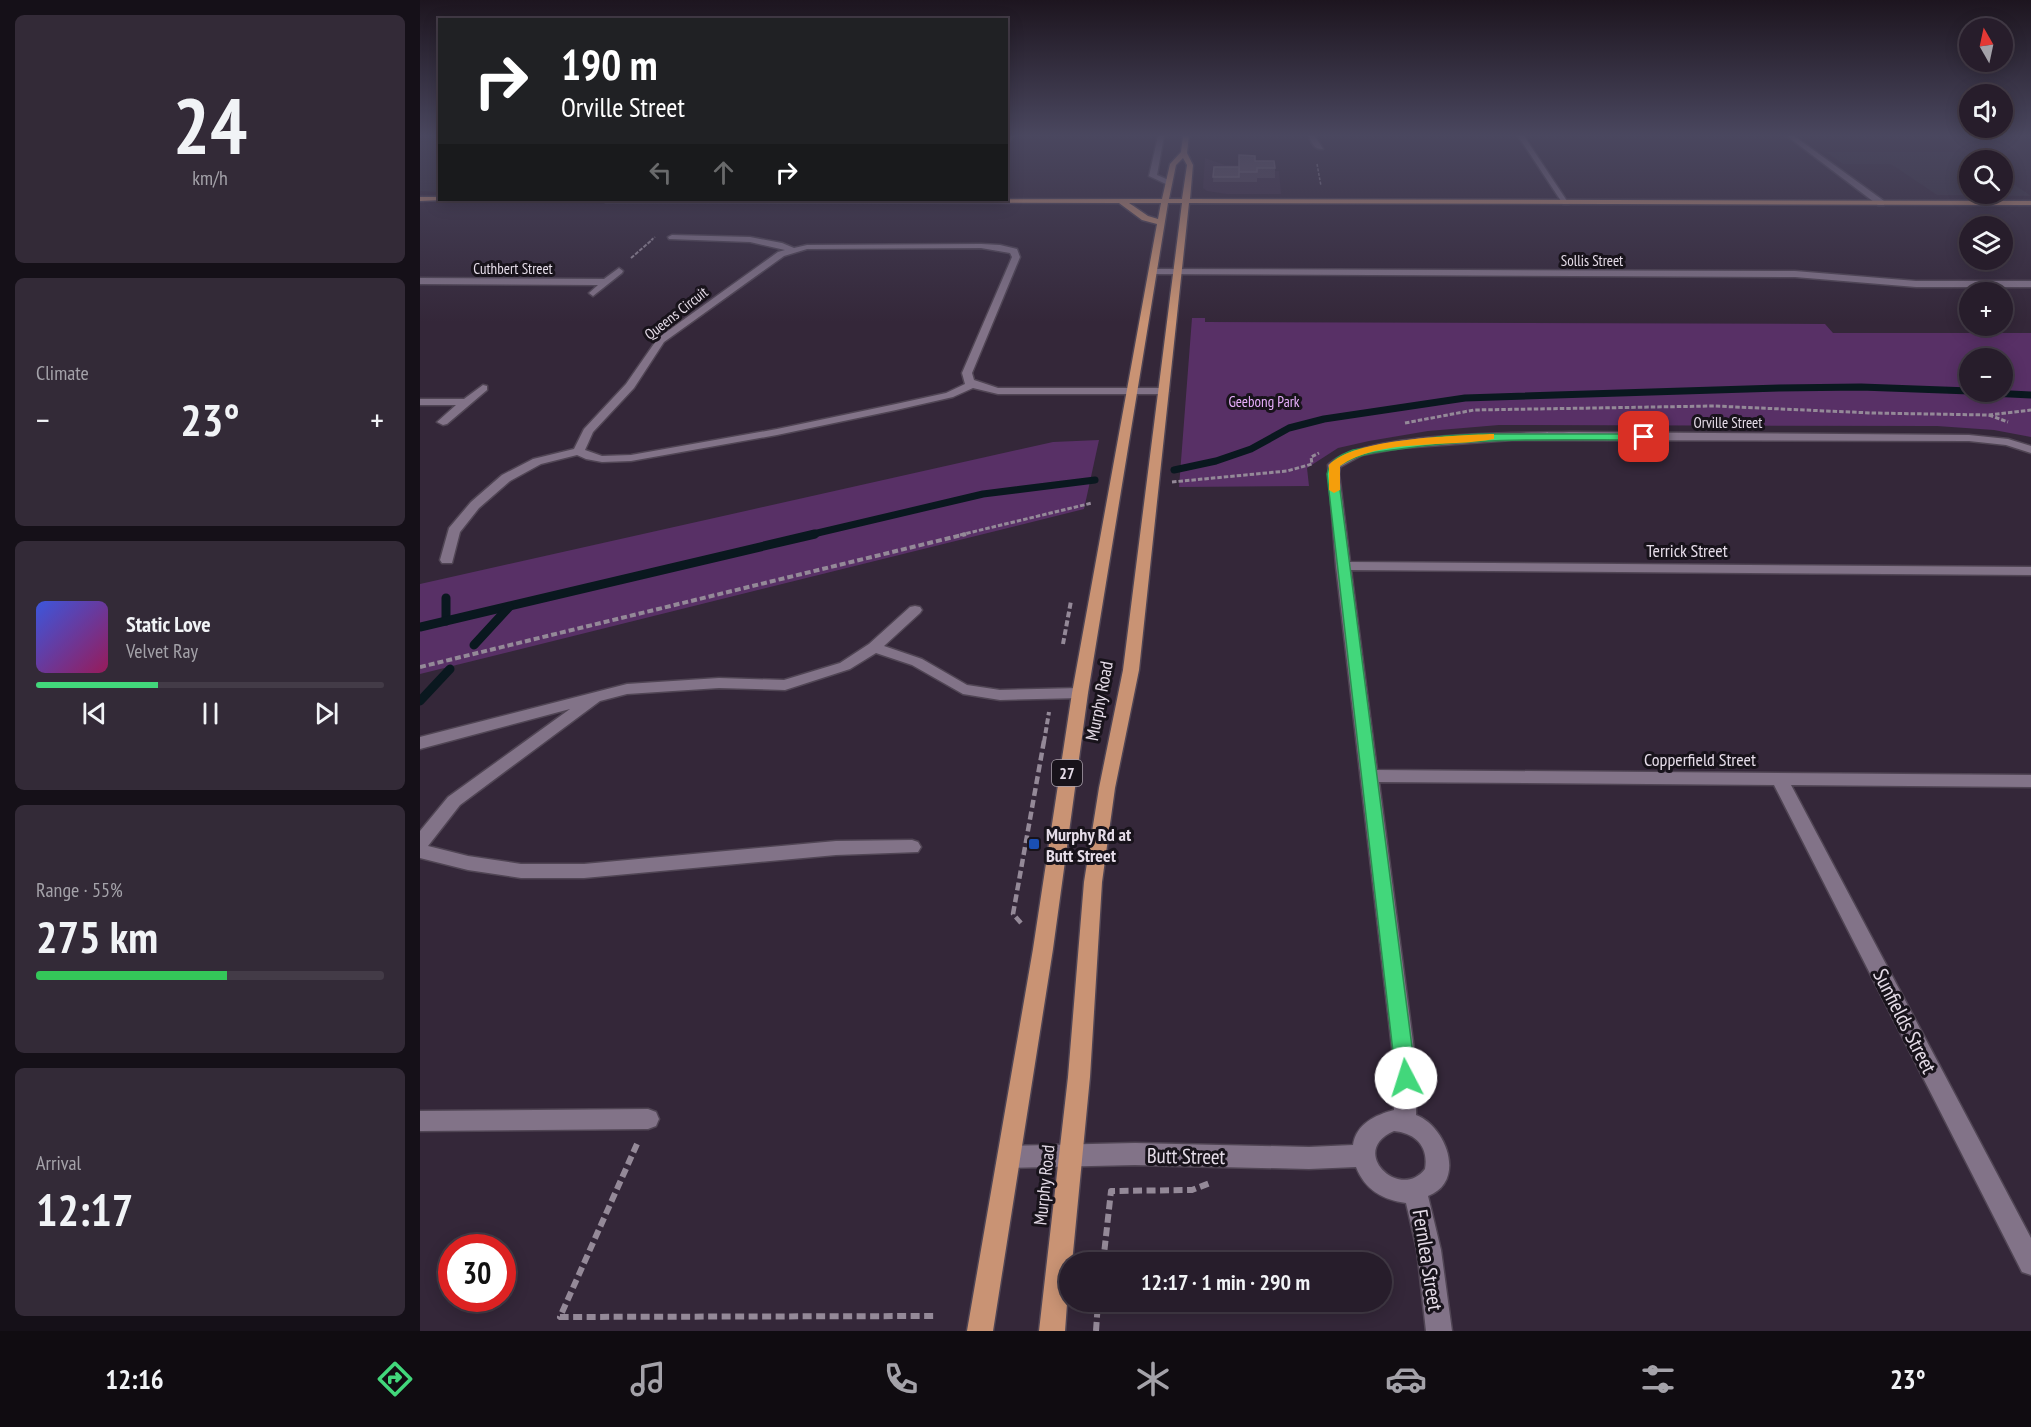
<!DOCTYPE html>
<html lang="en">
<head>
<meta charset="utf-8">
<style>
	:root { --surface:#271d2b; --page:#332a37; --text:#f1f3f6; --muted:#a4a2a9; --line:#433b47; --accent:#42d77b }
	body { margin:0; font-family:"PT Sans Narrow",sans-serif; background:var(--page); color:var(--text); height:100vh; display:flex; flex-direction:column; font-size:22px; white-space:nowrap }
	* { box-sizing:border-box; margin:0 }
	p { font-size:20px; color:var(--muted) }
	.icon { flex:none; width:33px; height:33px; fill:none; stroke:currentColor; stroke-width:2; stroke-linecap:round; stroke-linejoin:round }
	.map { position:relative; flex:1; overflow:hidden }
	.side { display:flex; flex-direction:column; gap:15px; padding:15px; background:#151018; width:420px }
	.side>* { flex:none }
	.guide { position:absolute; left:18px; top:18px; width:570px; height:183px; border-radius:0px; box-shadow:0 3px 15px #0003,0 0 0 2px var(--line); background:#202124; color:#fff; overflow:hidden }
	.needle { width:39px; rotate:351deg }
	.controls { position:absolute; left:1539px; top:18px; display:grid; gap:12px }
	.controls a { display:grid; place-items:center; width:54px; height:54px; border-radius:50%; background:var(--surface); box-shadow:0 3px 15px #0003,0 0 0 2px var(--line); font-size:30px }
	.speed { position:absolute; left:18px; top:1234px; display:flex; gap:12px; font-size:30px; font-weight:700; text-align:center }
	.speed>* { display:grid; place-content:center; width:78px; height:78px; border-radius:50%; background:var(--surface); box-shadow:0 3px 15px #0003,0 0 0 2px var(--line); line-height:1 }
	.speed .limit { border:9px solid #d22; background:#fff; color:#111 }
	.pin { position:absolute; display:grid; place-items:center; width:51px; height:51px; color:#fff; margin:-26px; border-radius:12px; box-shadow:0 3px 9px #0006 }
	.me { position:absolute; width:66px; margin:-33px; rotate:355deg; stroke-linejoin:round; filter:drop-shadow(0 0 4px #0008) }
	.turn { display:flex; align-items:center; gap:21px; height:126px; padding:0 24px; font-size:27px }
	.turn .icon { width:78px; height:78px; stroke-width:2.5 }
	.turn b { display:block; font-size:42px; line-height:51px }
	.lanes { display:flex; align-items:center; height:57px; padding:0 24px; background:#0003; justify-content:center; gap:30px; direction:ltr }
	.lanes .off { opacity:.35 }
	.big { font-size:45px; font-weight:700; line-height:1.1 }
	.side .widget { flex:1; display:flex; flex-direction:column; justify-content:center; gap:9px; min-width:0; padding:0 21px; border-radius:9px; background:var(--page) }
	.side .dial { align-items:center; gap:0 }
	.dial b { font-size:78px; line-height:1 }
	.song { display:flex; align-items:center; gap:18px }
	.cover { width:72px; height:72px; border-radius:9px; background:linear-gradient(135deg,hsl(230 70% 55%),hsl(330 70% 35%)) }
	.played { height:6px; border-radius:3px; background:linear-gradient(90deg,var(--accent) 35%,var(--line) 35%) }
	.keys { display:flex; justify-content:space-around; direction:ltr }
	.heat { display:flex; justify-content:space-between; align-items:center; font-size:33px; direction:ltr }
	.charge { height:9px; border-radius:4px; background:linear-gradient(90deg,#34c759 55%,var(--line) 0) }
	.trip { position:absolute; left:639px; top:1252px; width:333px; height:60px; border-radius:30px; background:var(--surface); box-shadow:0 3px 15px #0003,0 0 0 2px var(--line); font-weight:700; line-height:60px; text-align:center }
	.tab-bar { display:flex; height:96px; justify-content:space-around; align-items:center; background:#100c11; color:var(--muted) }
	.tab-bar .icon { width:42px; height:42px }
	.tab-bar .active { color:var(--accent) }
	.tab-bar b { font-size:27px; color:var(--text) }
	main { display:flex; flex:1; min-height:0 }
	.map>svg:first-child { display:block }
	.built { fill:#402f46 }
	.education { fill:#383141 }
	.green { fill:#583066; fill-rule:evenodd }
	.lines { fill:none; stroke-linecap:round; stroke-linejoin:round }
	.stream-far1 { stroke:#0a181f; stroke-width:7 }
	.stream { stroke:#0a181f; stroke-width:9 }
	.minor-casing { stroke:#504554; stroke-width:3 }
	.major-casing { stroke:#504554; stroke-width:3 }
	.path-far5 { stroke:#948998; stroke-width:1.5; stroke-dasharray:3 1.5; stroke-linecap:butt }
	.path-far4 { stroke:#948998; stroke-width:2; stroke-dasharray:4 1.5; stroke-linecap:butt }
	.path-far3 { stroke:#948998; stroke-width:3; stroke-dasharray:4.5 2; stroke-linecap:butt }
	.path-far2 { stroke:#948998; stroke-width:4; stroke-dasharray:6 3; stroke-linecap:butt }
	.path-far1 { stroke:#948998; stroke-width:4.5; stroke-dasharray:8 4; stroke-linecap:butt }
	.path { stroke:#948998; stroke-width:6; stroke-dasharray:9 4.5; stroke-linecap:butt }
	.minor { fill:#827388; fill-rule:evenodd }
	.major { fill:#c99374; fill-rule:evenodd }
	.wall { fill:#57495c }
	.building { fill:#66596b; stroke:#7a6d7e; stroke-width:1.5 }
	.route { fill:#42d77b; stroke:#2b8c50; stroke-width:1.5 }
	.slow { fill:#f59e0b }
	.transit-dot { fill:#1a4fb4; stroke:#18131b; stroke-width:2 }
	.labels { text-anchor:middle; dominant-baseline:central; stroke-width:6; stroke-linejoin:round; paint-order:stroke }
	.far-street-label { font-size:15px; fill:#e5dce8; stroke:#18131b }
	.far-park-label { font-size:15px; fill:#e7aefb; stroke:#18131b }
	.shield { fill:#18131b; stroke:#a8a0aa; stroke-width:1.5 }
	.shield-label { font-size:16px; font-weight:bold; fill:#e5dce8 }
	.street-label { font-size:18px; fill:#e5dce8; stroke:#18131b }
	.poi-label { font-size:18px; font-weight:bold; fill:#e5dce8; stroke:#18131b; text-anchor:start }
	.near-street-label { font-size:21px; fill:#e5dce8; stroke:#18131b }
</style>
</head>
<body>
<main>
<section class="side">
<div class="widget dial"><b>24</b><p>km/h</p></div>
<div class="widget"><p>Climate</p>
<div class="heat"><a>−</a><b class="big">23°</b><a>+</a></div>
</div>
<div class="widget">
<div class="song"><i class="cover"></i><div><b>Static Love</b><p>Velvet Ray</p></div></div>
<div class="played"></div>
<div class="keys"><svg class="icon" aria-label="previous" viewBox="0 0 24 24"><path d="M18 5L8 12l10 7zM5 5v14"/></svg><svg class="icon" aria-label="pause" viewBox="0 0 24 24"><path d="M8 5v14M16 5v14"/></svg><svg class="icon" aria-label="next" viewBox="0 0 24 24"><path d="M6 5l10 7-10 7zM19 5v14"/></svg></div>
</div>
<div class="widget"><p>Range · 55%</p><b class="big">275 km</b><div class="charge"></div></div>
<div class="widget"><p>Arrival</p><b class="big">12:17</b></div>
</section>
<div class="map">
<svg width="1611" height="1331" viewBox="0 0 1611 1331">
	<rect width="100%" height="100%" fill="#342739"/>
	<path class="built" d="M785,158L805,165L835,166V171H859L861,194H807L787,191L783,188Z"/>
	<g class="education">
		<path d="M0,136H19V192L0,191Z"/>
		<path d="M1406,152H1539L1553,160H1550V194H1582L1583,177L1611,196L1517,195L1471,164H1423Z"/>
	</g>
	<g class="green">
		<path d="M772,318H785V322L1405,324L1413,333H1611V437L1574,430L1517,426L1079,425L1008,431L949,441L918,448L887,468L889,486L759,487ZM1550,358H1582V392H1550Z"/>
		<path d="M679,440L664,509L0,674V584L633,442Z"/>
	</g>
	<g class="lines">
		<g class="stream-far1">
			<path d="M1550,392L1611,395"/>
			<path d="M754,470L796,461L831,449L869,428L904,419L1045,398L1359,388L1441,387L1550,391"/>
			<path d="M389,535L563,494L675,480"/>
		</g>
		<g class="stream">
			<path d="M26,598V621"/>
			<path d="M0,627L395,534"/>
			<path d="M54,645L89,607"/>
			<path d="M0,701L30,669"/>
		</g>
		<defs>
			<g id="minor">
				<path d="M588,136H594L586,145Z"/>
				<path d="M738,136H744L737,175L751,181L748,185L729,176Z"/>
				<path d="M889,136H895L903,149C895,150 891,143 889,136Z"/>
				<path d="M1098,136H1104L1149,204H1143Z"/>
				<path d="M1367,136H1374L1464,201V205H1458Z"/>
				<path d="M252,235L330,237L362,243L374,248L387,245L561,244L580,245L597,249L600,257L552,373L554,380L578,388H744L749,391L744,394H578L553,388L533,397L476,410L357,435L211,461L182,462L166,459L157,455L121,464L90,481L59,508L40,532L32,563H22L20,560L29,528L51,502L82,475L113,459L154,449L164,429L206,384L238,338L358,252L365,250L330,242L249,239L248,237ZM561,248L590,253L592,257L542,373L545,384L526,393L476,404L357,429L211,455L182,456L165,450L173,432L214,388L244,342L364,256L387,249Z"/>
				<path d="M199,268L203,271L202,273L173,296L169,293L178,285L0,284V278L184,279Z"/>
				<path d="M733,269L1375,271L1496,281H1611V287H1496L1375,277L730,274L729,272Z"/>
				<path d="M63,385L67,386V390L27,424L23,425L17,422L36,405H0V399H44Z"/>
				<path d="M1153,432L1549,435L1588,439L1611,446V453L1586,445L1549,441L1092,440L980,448L942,455L920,467L919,474L930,562L1611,567V575L931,570L957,770L1611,775V787L1371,785L1611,1238V1275L1602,1272L1354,785L959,782L996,1065V1115C1026,1126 1047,1181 1008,1196L1021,1250L1032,1331H1006L997,1250L986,1203C963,1200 945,1190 936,1167L889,1169L715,1165L589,1168L581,1165L578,1157L581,1149L589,1146L715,1143L889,1147L933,1145C936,1124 955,1115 974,1110V1065L916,566L908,465C942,431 1102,433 1153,432ZM974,1131C995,1133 1009,1146 1005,1169C980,1202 927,1151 974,1131Z"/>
				<path d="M495,606L500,607L502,610L500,613L464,646L502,659L547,685L580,690L660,688L668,693L660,698L580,700L543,694L492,665L456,653L430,669L365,690L299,688L207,694L180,701L40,805L8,846L48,856L101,864H164L416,841L492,840L498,842L501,847L498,852L416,855L164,878H101L48,870L0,858V831L28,797L150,709L0,749V737L207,684L299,678L364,680L420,663L449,644L490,607Z"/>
				<path d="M228,1109L236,1112L239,1119L236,1126L228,1129L0,1131V1111Z"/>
			</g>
			<g id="major">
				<path d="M763,136H769L767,153L773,165L770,199L1611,201V205L769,203L719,670L695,788L682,882L670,1077L652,1263H650L645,1331H619L648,1077L664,882L679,788L703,670L762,203H748L668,693L633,949L573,1331H547L613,949L652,693L737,224L722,220L699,203L185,202L181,200L742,199L750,164L761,152ZM763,158L767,165L762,199H749L756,165ZM709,203H741L738,219L728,216Z"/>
				<path d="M0,197H20V200H23L0,201Z"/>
			</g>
		</defs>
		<use href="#minor" class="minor-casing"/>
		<use href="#major" class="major-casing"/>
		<g class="path-far5">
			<path d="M897,164L901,186"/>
			<path d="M231,240L235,237"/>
		</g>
		<path class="path-far4" d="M211,258L233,239"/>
		<g class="path-far3">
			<path d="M1569,415L1588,422"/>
			<path d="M985,423L1054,410L1294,406L1452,413L1569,415L1611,410"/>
			<path d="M752,482L867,471L892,464L891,457L899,453"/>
			<path d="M540,535L672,503"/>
		</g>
		<g class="path-far2">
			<path d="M643,644L651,601"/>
			<path d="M0,667L546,534"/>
			<path d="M624,742L629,712"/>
		</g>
		<path class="path-far1" d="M601,923L593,914L624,741"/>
		<g class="path">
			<path d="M217,1144L140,1317L515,1316"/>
			<path d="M683,1263L691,1191L772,1190L790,1183"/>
			<path d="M676,1331L678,1302"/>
		</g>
		<use href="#minor" class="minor"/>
		<use href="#major" class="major"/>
	</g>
	<path class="wall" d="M819,155L855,168V178H837V182H793L794,167H819Z"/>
	<g class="building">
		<path d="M819,155L835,156V161H854L855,168H837V172H819Z"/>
		<path d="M794,167H819V177H793Z"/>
	</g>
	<linearGradient id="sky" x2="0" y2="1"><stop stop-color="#1d151f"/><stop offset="0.42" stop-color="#4a475f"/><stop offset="1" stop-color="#4a475f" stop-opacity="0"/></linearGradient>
	<rect width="1611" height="322" fill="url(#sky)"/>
	<path class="route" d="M1061,434H1224L1229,437L1224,440C1142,440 1061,437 980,449C958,452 938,453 919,466L918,474L996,1078L993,1084L986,1087L979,1084L976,1078L907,474C910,460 920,455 933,450L1024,436Z"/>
	<path class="slow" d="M1070,434H1074V439C1029,448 958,438 920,466V490L914,493L909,490V465C934,438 1033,436 1070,434Z"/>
	<rect class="transit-dot" x="608" y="838" width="12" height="12" rx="3"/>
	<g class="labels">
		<g class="far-street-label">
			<text x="1172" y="260">Sollis Street</text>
			<text x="93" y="268">Cuthbert Street</text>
			<text transform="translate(256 313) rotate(-38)">Queens Circuit</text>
			<text x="1308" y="422">Orville Street</text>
		</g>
		<g class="far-park-label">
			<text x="844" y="401">Geebong Park</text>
		</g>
		<rect class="shield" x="632" y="760" width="30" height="26" rx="4.5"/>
		<g class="shield-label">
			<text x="647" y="773">27</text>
		</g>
		<g class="street-label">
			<text x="1267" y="550">Terrick Street</text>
			<text transform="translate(679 701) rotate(-79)">Murphy Road</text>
			<text x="1280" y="759">Copperfield Street</text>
			<text transform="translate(624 1185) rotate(-84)">Murphy Road</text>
		</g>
		<g class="poi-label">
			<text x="626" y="834">Murphy Rd at<tspan x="626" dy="21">Butt Street</tspan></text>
		</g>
		<g class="near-street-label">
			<text transform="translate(1485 1021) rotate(63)">Sunfields Street</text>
			<text transform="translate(766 1156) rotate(1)">Butt Street</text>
			<text transform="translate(1008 1260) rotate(81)">Fernlea Street</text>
		</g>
	</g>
</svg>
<div class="controls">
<a><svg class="needle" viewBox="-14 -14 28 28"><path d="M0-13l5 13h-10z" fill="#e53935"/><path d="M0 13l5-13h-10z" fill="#a4a2a9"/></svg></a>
<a><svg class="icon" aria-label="sound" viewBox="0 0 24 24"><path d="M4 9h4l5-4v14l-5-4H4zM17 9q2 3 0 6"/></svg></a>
<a><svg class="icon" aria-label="search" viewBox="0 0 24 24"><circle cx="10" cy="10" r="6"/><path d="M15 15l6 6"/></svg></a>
<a><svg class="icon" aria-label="layers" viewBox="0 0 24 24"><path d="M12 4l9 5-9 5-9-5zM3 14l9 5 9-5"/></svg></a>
<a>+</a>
<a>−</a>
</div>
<div class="speed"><div class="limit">30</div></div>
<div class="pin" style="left:1224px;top:437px;background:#d93025"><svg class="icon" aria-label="arrive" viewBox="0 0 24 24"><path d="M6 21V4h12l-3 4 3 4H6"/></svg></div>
<svg class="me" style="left:986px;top:1078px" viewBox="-20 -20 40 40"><circle r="19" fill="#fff"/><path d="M0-13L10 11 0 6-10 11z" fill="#42d77b"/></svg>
<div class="trip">12:17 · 1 min · 290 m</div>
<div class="guide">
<div class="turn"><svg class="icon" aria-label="right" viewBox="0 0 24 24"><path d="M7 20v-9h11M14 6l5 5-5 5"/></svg><div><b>190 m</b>Orville Street</div></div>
<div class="lanes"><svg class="icon off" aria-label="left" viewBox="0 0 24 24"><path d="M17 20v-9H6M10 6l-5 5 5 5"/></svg><svg class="icon off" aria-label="ahead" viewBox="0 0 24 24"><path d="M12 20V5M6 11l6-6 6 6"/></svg><svg class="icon" aria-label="right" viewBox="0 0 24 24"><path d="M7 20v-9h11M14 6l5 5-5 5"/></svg></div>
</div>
</div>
</main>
<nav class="tab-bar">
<b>12:16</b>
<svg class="icon active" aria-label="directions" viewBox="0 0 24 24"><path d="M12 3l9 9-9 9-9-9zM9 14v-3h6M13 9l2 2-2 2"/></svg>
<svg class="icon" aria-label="music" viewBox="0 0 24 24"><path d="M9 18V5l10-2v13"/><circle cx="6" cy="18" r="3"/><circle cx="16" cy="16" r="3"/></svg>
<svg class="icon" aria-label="phone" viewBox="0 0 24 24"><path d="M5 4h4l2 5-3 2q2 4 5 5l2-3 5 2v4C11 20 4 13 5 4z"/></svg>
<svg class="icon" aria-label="climate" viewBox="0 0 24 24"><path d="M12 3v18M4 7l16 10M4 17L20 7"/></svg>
<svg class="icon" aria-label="car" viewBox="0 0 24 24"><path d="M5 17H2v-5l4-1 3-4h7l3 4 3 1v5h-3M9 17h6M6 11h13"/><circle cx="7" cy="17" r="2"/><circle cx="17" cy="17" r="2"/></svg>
<svg class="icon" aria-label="filters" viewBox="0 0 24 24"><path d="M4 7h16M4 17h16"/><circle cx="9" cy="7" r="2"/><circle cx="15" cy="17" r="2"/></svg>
<b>23°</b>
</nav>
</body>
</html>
